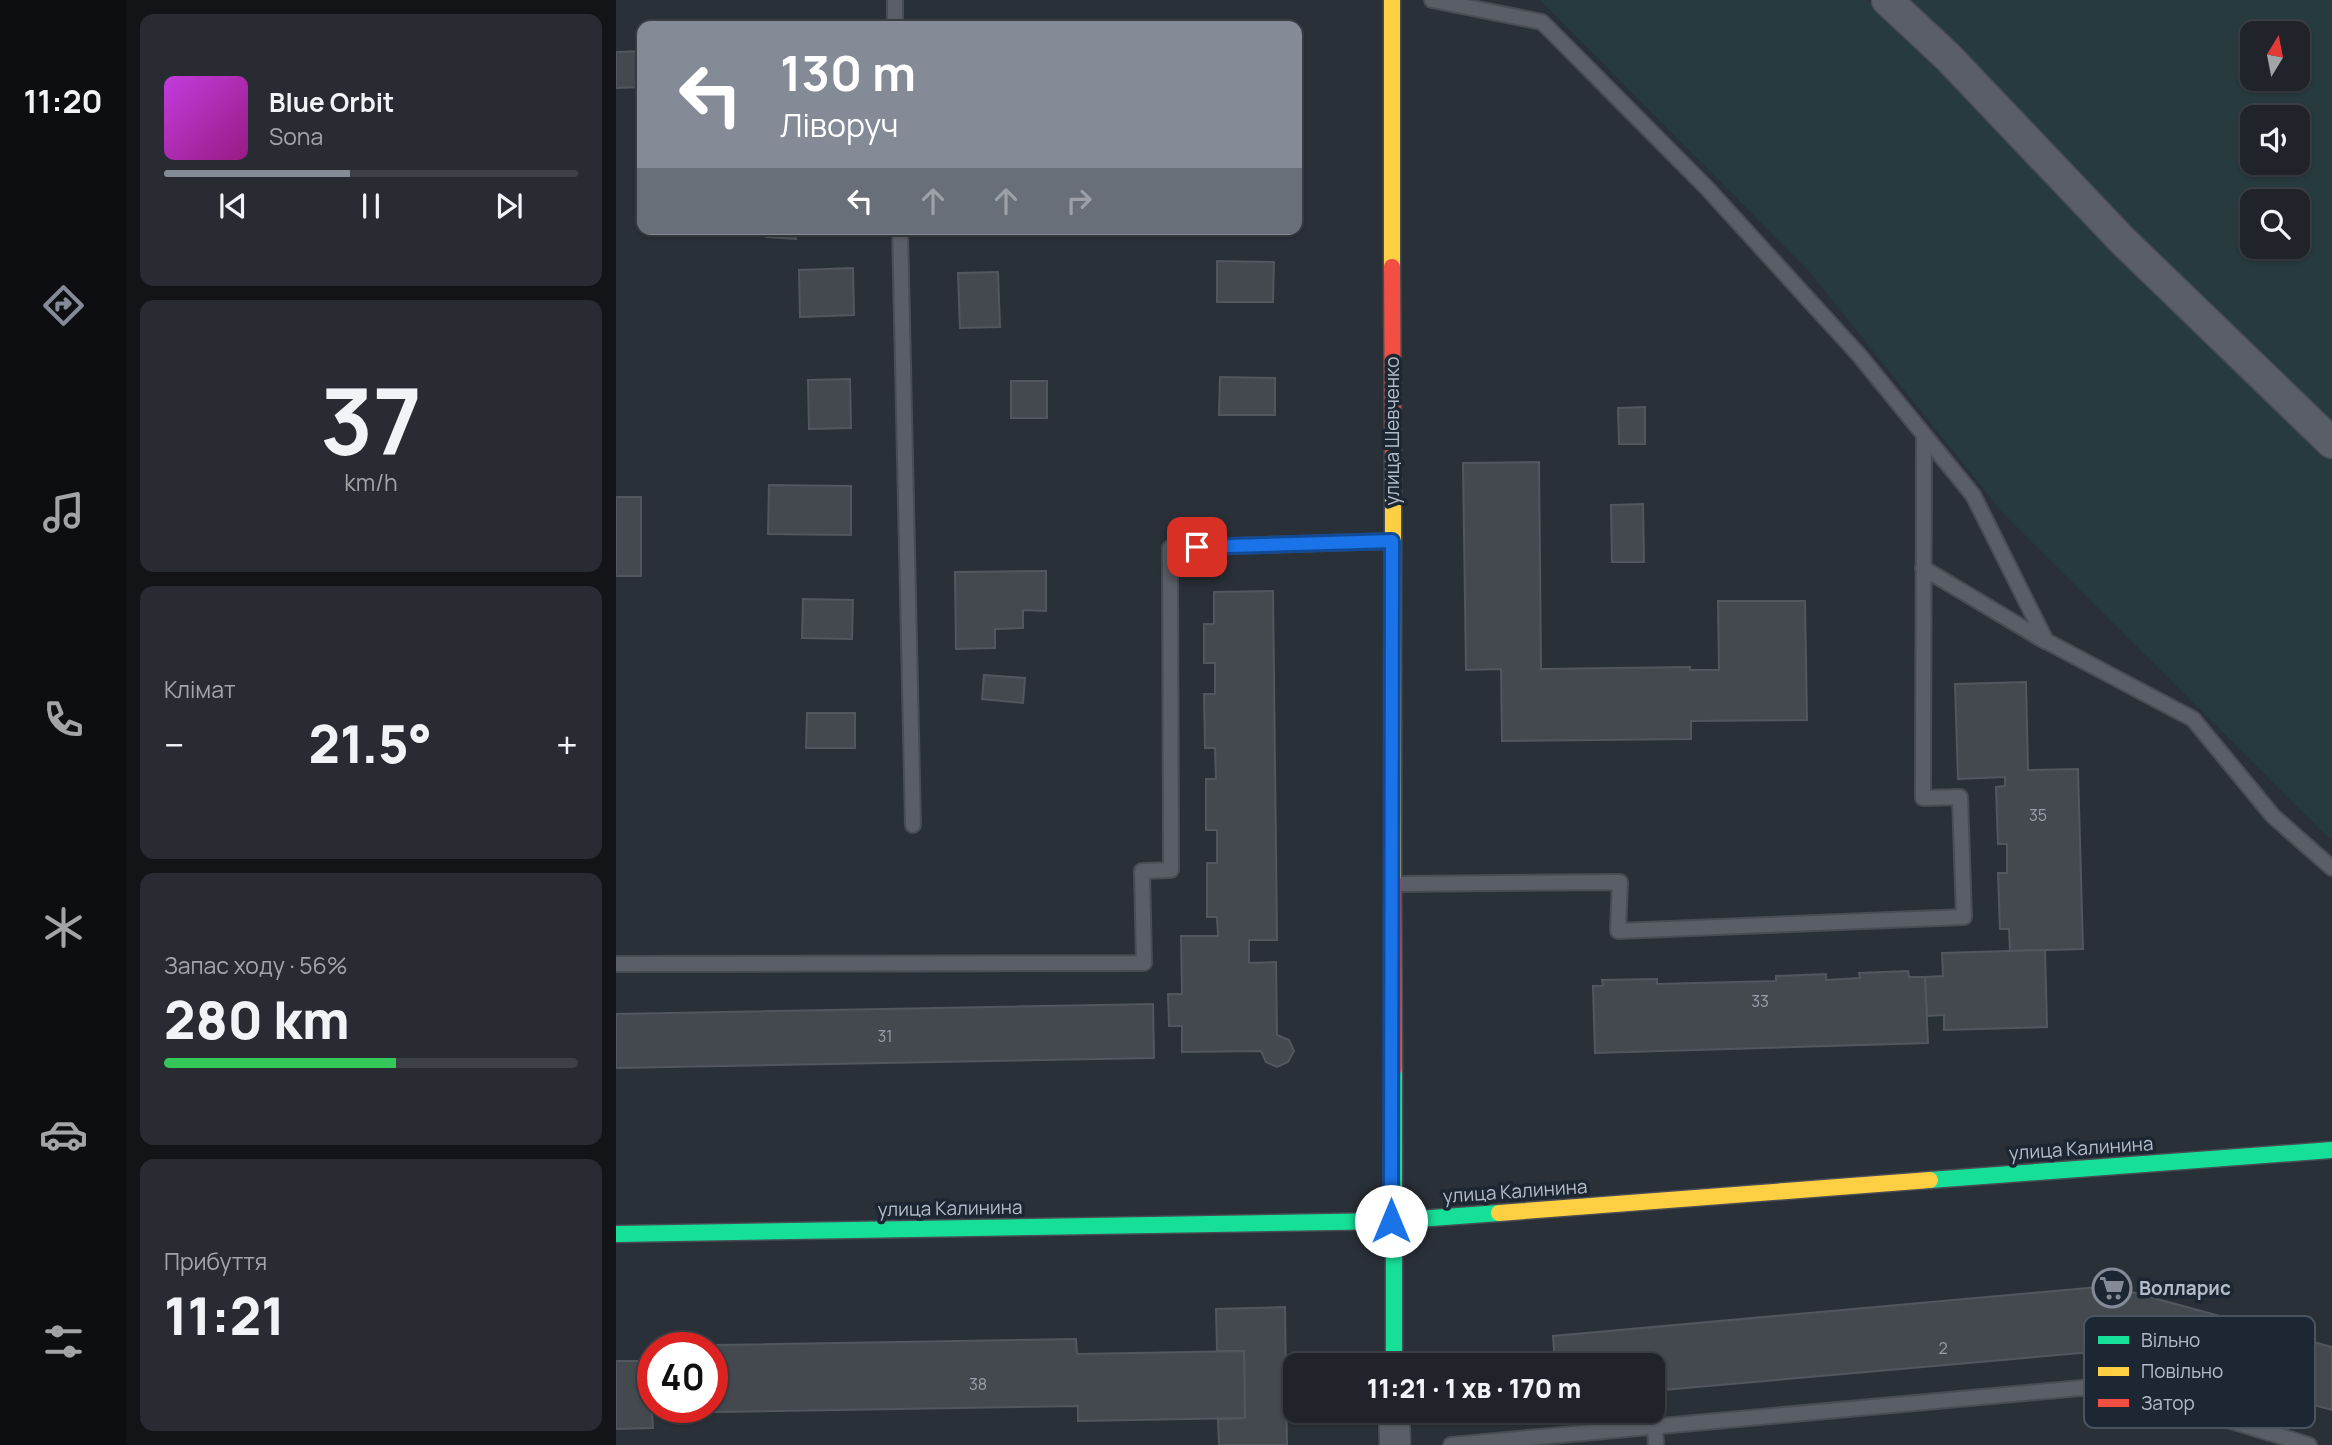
<!DOCTYPE html>
<html lang="uk">
<head>
<meta charset="utf-8">
<style>
	:root { --surface:#20242a; --page:#282c32; --text:#f1f3f6; --muted:#a2a4a8; --line:#3d4147; --accent:#848b96 }
	body { margin:0; font-family:Manrope,sans-serif; background:var(--page); color:var(--text); height:100vh; display:flex; flex-direction:column; font-size:26px; white-space:nowrap }
	* { box-sizing:border-box; margin:0 }
	p { font-size:23px; color:var(--muted) }
	.icon { flex:none; width:38px; height:38px; fill:none; stroke:currentColor; stroke-width:2; stroke-linecap:round; stroke-linejoin:round }
	.map { position:relative; flex:1; overflow:hidden }
	.side { display:flex; flex-direction:column; gap:14px; padding:14px; background:#121417; width:490px }
	.side>* { flex:none }
	.hud { position:absolute; left:21px; top:21px; width:665px; height:214px; border-radius:14px; box-shadow:0 2px 5px #0004,0 0 0 2px var(--line); background:#848b96; color:#fff; overflow:hidden }
	.needle { width:46px; rotate:10deg }
	.fabs { position:absolute; left:1624px; top:21px; display:grid; gap:14px }
	.fabs a { display:grid; place-items:center; width:70px; height:70px; border-radius:14px; background:var(--surface); box-shadow:0 2px 5px #0004,0 0 0 2px var(--line); font-size:35px }
	.speed { position:absolute; left:21px; top:1332px; display:flex; gap:14px; font-size:35px; font-weight:700; text-align:center }
	.speed>* { display:grid; place-content:center; width:91px; height:91px; border-radius:50%; background:var(--surface); box-shadow:0 2px 5px #0004,0 0 0 2px var(--line); line-height:1 }
	.speed .limit { border:10px solid #d22; background:#fff; color:#111 }
	.pin { position:absolute; display:grid; place-items:center; width:60px; height:60px; color:#fff; margin:-30px; border-radius:14px; box-shadow:0 4px 10px #0006 }
	.me { position:absolute; width:77px; margin:-38px; rotate:0deg; stroke-linejoin:round; filter:drop-shadow(0 0 5px #0008) }
	.turn { display:flex; align-items:center; gap:24px; height:147px; padding:0 28px; font-size:32px }
	.turn .icon { width:91px; height:91px; stroke-width:2.5 }
	.turn b { display:block; font-size:49px; line-height:60px }
	.lanes { display:flex; align-items:center; height:66px; padding:0 28px; background:#0003; justify-content:center; gap:35px; direction:ltr }
	.lanes .off { opacity:.35 }
	.big { font-size:52px; font-weight:800; line-height:1.1 }
	.side .card { flex:1; display:flex; flex-direction:column; justify-content:center; gap:10px; min-width:0; padding:0 24px; border-radius:14px; background:var(--page) }
	.side .dial { align-items:center; gap:0 }
	.dial b { font-size:91px; line-height:1 }
	.song { display:flex; align-items:center; gap:21px }
	.cover { width:84px; height:84px; border-radius:10px; background:linear-gradient(135deg,hsl(290 70% 55%),hsl(310 70% 35%)) }
	.played { height:7px; border-radius:4px; background:linear-gradient(90deg,var(--accent) 45%,var(--line) 45%) }
	.keys { display:flex; justify-content:space-around; direction:ltr }
	.heat { display:flex; justify-content:space-between; align-items:center; font-size:38px; direction:ltr }
	.charge { height:10px; border-radius:5px; background:linear-gradient(90deg,#34c759 56%,var(--line) 0) }
	.trip { position:absolute; left:667px; top:1353px; width:382px; height:70px; border-radius:14px; background:var(--surface); box-shadow:0 2px 5px #0004,0 0 0 2px var(--line); font-weight:800; line-height:70px; text-align:center }
	main { display:flex; flex:1; min-height:0 }
	.tabs { display:flex; flex-direction:column; width:126px; justify-content:space-around; align-items:center; background:#0d0e11; color:var(--muted) }
	.tabs .icon { width:49px; height:49px }
	.tabs .on { color:var(--accent) }
	.tabs b { font-size:32px; color:var(--text) }
	.map>svg:first-child { display:block }
	.green { fill:#273a3e; fill-rule:evenodd }
	.building { fill:#444950; stroke:#52575f; stroke-width:2; fill-rule:evenodd }
	.lines { fill:none; stroke-linecap:round; stroke-linejoin:round }
	.lane-casing { stroke:#484c53; stroke-width:18 }
	.street-casing { stroke:#484c53; stroke-width:33 }
	.fast-casing { stroke:#484c53; stroke-width:19 }
	.slow-casing { stroke:#484c53; stroke-width:19 }
	.jam-casing { stroke:#484c53; stroke-width:19 }
	.lane { stroke:#5a5e66; stroke-width:14 }
	.street { stroke:#5a5e66; stroke-width:30 }
	.fast { stroke:#16e098; stroke-width:16 }
	.slow { stroke:#ffcf43; stroke-width:16 }
	.jam { stroke:#f24e42; stroke-width:16 }
	.route-casing { stroke:#114b97; stroke-width:18 }
	.route { stroke:#1a73e8; stroke-width:12 }
	.labels { text-anchor:middle; dominant-baseline:central; stroke-width:7; stroke-linejoin:round; paint-order:stroke }
	.number-label { font-size:16px; fill:#989fab }
	.street-label { font-size:19px; fill:#b4bcc9; stroke:#1d2633 }
	.poi-label { font-size:19px; font-weight:bold; fill:#b4bcc9; stroke:#1d2633; text-anchor:start }
	.key { fill:#1d2633; stroke:#4a5360; stroke-width:2 }
	.key-label { font-size:19px; fill:#b4bcc9 }
</style>
</head>
<body>
<main>
<nav class="tabs">
<b>11:20</b>
<svg class="icon on" aria-label="directions" viewBox="0 0 24 24"><path d="M12 3l9 9-9 9-9-9zM9 14v-3h6M13 9l2 2-2 2"/></svg>
<svg class="icon" aria-label="music" viewBox="0 0 24 24"><path d="M9 18V5l10-2v13"/><circle cx="6" cy="18" r="3"/><circle cx="16" cy="16" r="3"/></svg>
<svg class="icon" aria-label="phone" viewBox="0 0 24 24"><path d="M5 4h4l2 5-3 2q2 4 5 5l2-3 5 2v4C11 20 4 13 5 4z"/></svg>
<svg class="icon" aria-label="climate" viewBox="0 0 24 24"><path d="M12 3v18M4 7l16 10M4 17L20 7"/></svg>
<svg class="icon" aria-label="car" viewBox="0 0 24 24"><path d="M5 17H2v-5l4-1 3-4h7l3 4 3 1v5h-3M9 17h6M6 11h13"/><circle cx="7" cy="17" r="2"/><circle cx="17" cy="17" r="2"/></svg>
<svg class="icon" aria-label="filters" viewBox="0 0 24 24"><path d="M4 7h16M4 17h16"/><circle cx="9" cy="7" r="2"/><circle cx="15" cy="17" r="2"/></svg>
</nav>
<section class="side">
<div class="card">
<div class="song"><i class="cover"></i><div><b>Blue Orbit</b><p>Sona</p></div></div>
<div class="played"></div>
<div class="keys"><svg class="icon" aria-label="previous" viewBox="0 0 24 24"><path d="M18 5L8 12l10 7zM5 5v14"/></svg><svg class="icon" aria-label="pause" viewBox="0 0 24 24"><path d="M8 5v14M16 5v14"/></svg><svg class="icon" aria-label="next" viewBox="0 0 24 24"><path d="M6 5l10 7-10 7zM19 5v14"/></svg></div>
</div>
<div class="card dial"><b>37</b><p>km/h</p></div>
<div class="card"><p>Клімат</p>
<div class="heat"><a>−</a><b class="big">21.5°</b><a>+</a></div>
</div>
<div class="card"><p>Запас ходу · 56%</p><b class="big">280 km</b><div class="charge"></div></div>
<div class="card"><p>Прибуття</p><b class="big">11:21</b></div>
</section>
<div class="map">
<svg width="1716" height="1445" viewBox="0 0 1716 1445">
	<rect width="100%" height="100%" fill="#2a3038"/>
	<g class="green">
		<path d="M924,0H1251L1716,454V841L1386,512L1193,271Z"/>
		<path d="M1277,0H1716V421ZM1636,33H1682V79H1636ZM1636,117H1682V163H1636ZM1636,201H1682V247H1636Z"/>
	</g>
	<g class="building">
		<path d="M26,51V87L0,88V52Z"/>
		<path d="M150,229H180V239L150,237Z"/>
		<path d="M601,261L658,262L657,302H601Z"/>
		<path d="M237,268L238,315L184,317L183,270Z"/>
		<path d="M382,272L384,327L344,328L342,273Z"/>
		<path d="M604,377L659,378V415H603Z"/>
		<path d="M234,379L235,428L193,429L192,380Z"/>
		<rect x="395" y="381" width="36" height="37"/>
		<path d="M1029,407V444H1003L1002,408Z"/>
		<path d="M923,462L925,669L1074,667V670H1103L1102,601H1189L1191,720L1075,721V739L886,741L885,669L850,670L847,463Z"/>
		<path d="M153,485L235,486V535L152,534Z"/>
		<rect x="0" y="497" width="25" height="79"/>
		<path d="M1027,504L1028,562H996L995,505Z"/>
		<path d="M430,571V611L407,610V628L379,629V648L340,649L339,572Z"/>
		<path d="M657,591L661,940H633V963L660,962L661,1035L673,1040L678,1051L672,1062L661,1067L650,1062L645,1051L566,1052V1026H553L552,994H566L565,936H602L601,917H591V863H601V830H590V779H600L599,748H589L588,694H599V663H588V624H598V592Z"/>
		<path d="M187,599L237,600L236,639L186,638Z"/>
		<path d="M368,675L409,678L407,703L366,699Z"/>
		<path d="M1410,682L1412,770L1462,769L1467,949L1394,951L1393,929H1384L1382,873H1391V844H1382L1380,787L1389,786V777L1342,779L1339,684Z"/>
		<path d="M191,713H239V748H190Z"/>
		<path d="M1429,950L1431,1027L1328,1030V1015L1311,1016L1309,977L1327,976L1326,953Z"/>
		<path d="M1292,971L1293,977H1309L1312,1043L979,1053L977,986H987L986,980L1041,979V984L1160,981V976L1210,974V980L1244,978L1243,973Z"/>
		<path d="M537,1004L538,1058L0,1068V1014Z"/>
		<path d="M1494,1286L1716,1347V1410L1499,1350L1036,1391V1365H939L937,1336Z"/>
		<path d="M669,1307L671,1445H603L602,1419L629,1418L628,1351H601L600,1309Z"/>
		<path d="M460,1339L461,1354L628,1351L629,1418L462,1421V1406L36,1413L37,1428L0,1429V1361H35V1346ZM37,1348H96V1407H37Z"/>
	</g>
	<g class="lines">
		<defs>
			<g id="lane">
				<path d="M279,0V26"/>
				<path d="M816,0L926,22L1090,187L1243,355L1357,495L1430,641L1577,719L1657,816L1716,868"/>
				<path d="M284,229L297,825"/>
				<path d="M1307,568L1429,641"/>
				<path d="M780,884L1004,882L1002,931L1348,917L1344,797L1307,798L1308,435"/>
				<path d="M0,964L528,963L526,871L555,870L554,548L776,541"/>
				<path d="M1039,1427L1040,1445"/>
				<path d="M835,1445L1498,1385L1693,1445"/>
			</g>
			<g id="street">
				<path d="M1271,0L1332,57L1506,240L1716,443"/>
				<path d="M778,1410L779,1445"/>
			</g>
			<g id="fast">
				<path d="M778,1068V1365"/>
				<path d="M1314,1180L1716,1150"/>
				<path d="M0,1234L775,1221L883,1213"/>
			</g>
			<g id="slow">
				<path d="M776,0V267"/>
				<path d="M777,463V881"/>
				<path d="M883,1213L1314,1180"/>
			</g>
			<g id="jam">
				<path d="M776,267L777,463"/>
				<path d="M777,881L778,1068"/>
			</g>
		</defs>
		<use href="#lane" class="lane-casing"/>
		<use href="#street" class="street-casing"/>
		<use href="#fast" class="fast-casing"/>
		<use href="#slow" class="slow-casing"/>
		<use href="#jam" class="jam-casing"/>
		<use href="#lane" class="lane"/>
		<use href="#street" class="street"/>
		<use href="#fast" class="fast"/>
		<use href="#slow" class="slow"/>
		<use href="#jam" class="jam"/>
	</g>
	<g class="lines">
		<defs>
			<path id="route" d="M581,547L776,541L775,1221"/>
		</defs>
		<use href="#route" class="route-casing"/>
		<use href="#route" class="route"/>
	</g>
	<defs>
		<symbol id="supermarket-ring" viewBox="-11 -11 22 22"><circle r="9.5" fill="#1d2633" stroke="#848b96" stroke-width="1.5"/><path d="M-6-5.5h2.5l.6 2H6L4.5 2H-2.5L-4.4-4H-6ZM-1.5 3.2a1.3 1.3 0 1 0 .1 0ZM3 3.2a1.3 1.3 0 1 0 .1 0Z" fill="#848b96"/></symbol>
	</defs>
	<g fill-rule="evenodd">
		<use href="#supermarket-ring" x="1474" y="1266" width="44" height="44"/>
	</g>
	<g class="labels">
		<g class="number-label">
			<text x="1422" y="815">35</text>
			<text x="1144" y="1001">33</text>
			<text x="269" y="1036">31</text>
			<text x="1327" y="1348">2</text>
			<text x="362" y="1384">38</text>
		</g>
		<g class="street-label">
			<text transform="translate(776 431) rotate(-90)">улица Шевченко</text>
			<text transform="translate(1465 1148) rotate(-4)">улица Калинина</text>
			<text transform="translate(899 1191) rotate(-4)">улица Калинина</text>
			<text transform="translate(334 1208) rotate(-1)">улица Калинина</text>
		</g>
		<g class="poi-label">
			<text x="1523" y="1288">Волларис</text>
		</g>
	</g>
	<rect x="1468" y="1316" width="231" height="112" rx="10" class="key"/>
	<rect x="1482" y="1336" width="31" height="8" fill="#16e098"/>
	<rect x="1482" y="1367" width="31" height="9" fill="#ffcf43"/>
	<rect x="1482" y="1399" width="31" height="8" fill="#f24e42"/>
	<g class="key-label">
		<text x="1525" y="1347">Вільно</text>
		<text x="1525" y="1378">Повільно</text>
		<text x="1525" y="1410">Затор</text>
	</g>
</svg>
<div class="fabs">
<a><svg class="needle" viewBox="-14 -14 28 28"><path d="M0-13l5 13h-10z" fill="#e53935"/><path d="M0 13l5-13h-10z" fill="#a2a4a8"/></svg></a>
<a><svg class="icon" aria-label="sound" viewBox="0 0 24 24"><path d="M4 9h4l5-4v14l-5-4H4zM17 9q2 3 0 6"/></svg></a>
<a><svg class="icon" aria-label="search" viewBox="0 0 24 24"><circle cx="10" cy="10" r="6"/><path d="M15 15l6 6"/></svg></a>
</div>
<div class="speed"><div class="limit">40</div></div>
<div class="pin" style="left:581px;top:547px;background:#d93025"><svg class="icon" aria-label="arrive" viewBox="0 0 24 24"><path d="M6 21V4h12l-3 4 3 4H6"/></svg></div>
<svg class="me" style="left:775px;top:1221px" viewBox="-20 -20 40 40"><circle r="19" fill="#fff"/><path d="M0-13L10 11 0 6-10 11z" fill="#1a73e8"/></svg>
<div class="trip">11:21 · 1 хв · 170 m</div>
<div class="hud">
<div class="turn"><svg class="icon" aria-label="left" viewBox="0 0 24 24"><path d="M17 20v-9H6M10 6l-5 5 5 5"/></svg><div><b>130 m</b>Ліворуч</div></div>
<div class="lanes"><svg class="icon" aria-label="left" viewBox="0 0 24 24"><path d="M17 20v-9H6M10 6l-5 5 5 5"/></svg><svg class="icon off" aria-label="ahead" viewBox="0 0 24 24"><path d="M12 20V5M6 11l6-6 6 6"/></svg><svg class="icon off" aria-label="ahead" viewBox="0 0 24 24"><path d="M12 20V5M6 11l6-6 6 6"/></svg><svg class="icon off" aria-label="right" viewBox="0 0 24 24"><path d="M7 20v-9h11M14 6l5 5-5 5"/></svg></div>
</div>
</div>
</main>
</body>
</html>
